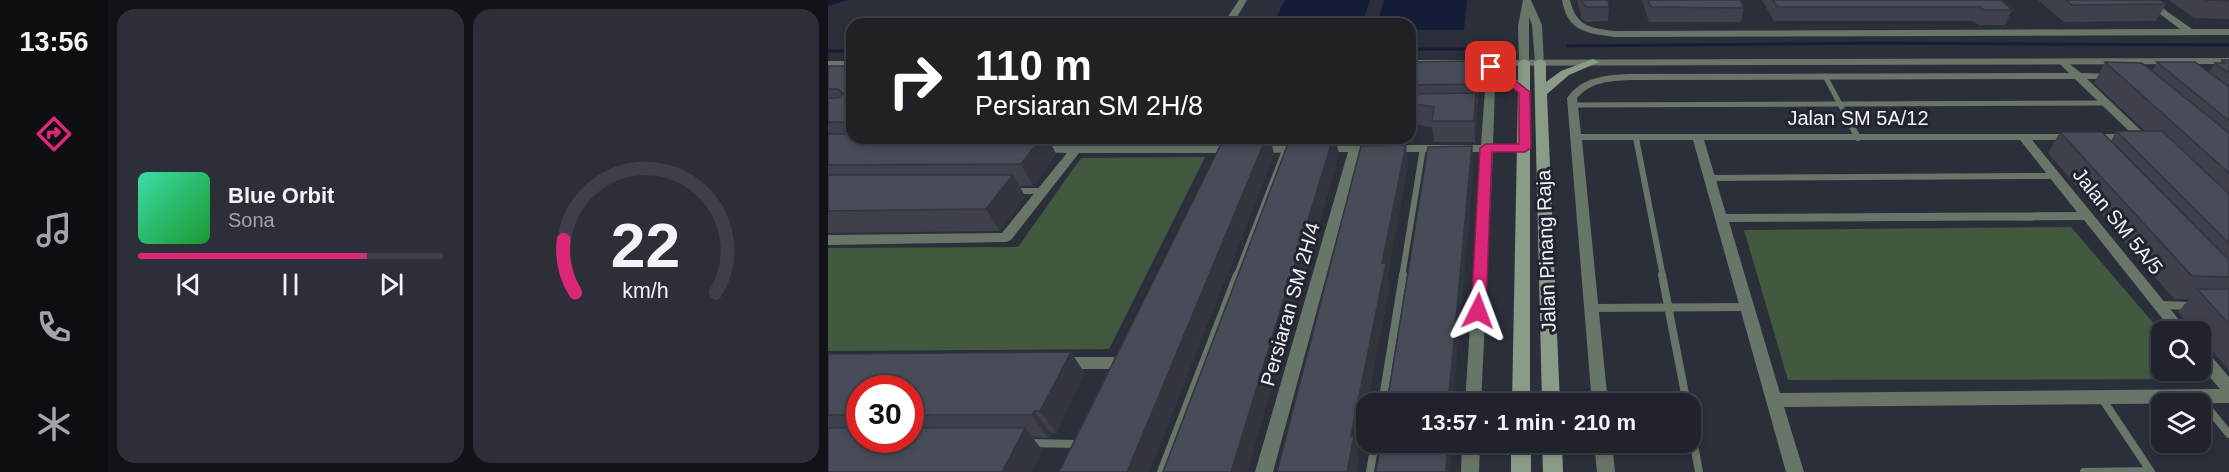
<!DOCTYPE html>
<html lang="en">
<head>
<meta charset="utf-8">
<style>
	:root { --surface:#20232c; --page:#2d2f38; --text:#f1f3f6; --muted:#a2a4a9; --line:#3d4048; --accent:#db2777 }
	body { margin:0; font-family:Helvetica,sans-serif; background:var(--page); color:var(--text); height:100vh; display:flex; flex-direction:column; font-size:22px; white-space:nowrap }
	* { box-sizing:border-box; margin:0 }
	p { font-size:20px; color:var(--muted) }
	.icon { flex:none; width:33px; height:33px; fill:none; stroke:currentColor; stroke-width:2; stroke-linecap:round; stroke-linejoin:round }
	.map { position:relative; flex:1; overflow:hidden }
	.sheet { display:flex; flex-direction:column; gap:9px; padding:9px; background:#121318; width:720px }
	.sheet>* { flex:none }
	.banner { position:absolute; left:18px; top:18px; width:570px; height:126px; border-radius:18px; box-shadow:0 3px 9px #0003,0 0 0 2px var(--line); background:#202124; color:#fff; overflow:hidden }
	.controls { position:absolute; left:1323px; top:321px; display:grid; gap:12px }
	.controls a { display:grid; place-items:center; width:60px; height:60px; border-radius:12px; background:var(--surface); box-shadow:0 3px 9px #0003,0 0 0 2px var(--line); font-size:30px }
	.speed { position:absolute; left:18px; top:375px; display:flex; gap:12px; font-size:30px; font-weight:700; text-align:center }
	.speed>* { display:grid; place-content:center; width:78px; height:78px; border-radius:50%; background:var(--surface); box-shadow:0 3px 9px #0003,0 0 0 2px var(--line); line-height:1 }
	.speed .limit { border:9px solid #d22; background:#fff; color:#111 }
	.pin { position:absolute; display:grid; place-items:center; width:51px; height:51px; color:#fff; margin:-26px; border-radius:12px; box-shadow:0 3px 9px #0006 }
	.me { position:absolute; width:66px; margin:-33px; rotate:3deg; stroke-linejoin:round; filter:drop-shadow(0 0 4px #0008) }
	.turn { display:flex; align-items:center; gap:21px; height:126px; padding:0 30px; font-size:27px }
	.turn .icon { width:78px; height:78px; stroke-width:2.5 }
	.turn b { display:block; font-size:42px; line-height:51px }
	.sheet .widget { flex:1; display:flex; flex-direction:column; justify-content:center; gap:9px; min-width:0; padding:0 21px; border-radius:18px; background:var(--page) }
	.sheet .dial { align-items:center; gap:0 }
	.dial svg { height:156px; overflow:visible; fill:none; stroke:var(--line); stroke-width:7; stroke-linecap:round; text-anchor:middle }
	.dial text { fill:var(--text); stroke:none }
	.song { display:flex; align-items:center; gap:18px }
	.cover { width:72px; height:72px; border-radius:9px; background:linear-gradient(135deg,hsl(160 70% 55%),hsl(130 70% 35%)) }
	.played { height:6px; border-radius:3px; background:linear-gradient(90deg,var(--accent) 75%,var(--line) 75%) }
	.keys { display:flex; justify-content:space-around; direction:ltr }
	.sheet .tiles { flex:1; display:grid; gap:9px; grid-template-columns:repeat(2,1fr) }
	.trip { position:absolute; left:528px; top:393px; width:345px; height:60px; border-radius:18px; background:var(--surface); box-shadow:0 3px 9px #0003,0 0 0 2px var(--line); font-weight:600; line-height:60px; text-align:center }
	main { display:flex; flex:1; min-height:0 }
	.menu { display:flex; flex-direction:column; width:108px; justify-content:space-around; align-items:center; background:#0d0e12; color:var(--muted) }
	.menu .icon { width:42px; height:42px }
	.menu .current { color:var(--accent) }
	.menu b { font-size:27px; color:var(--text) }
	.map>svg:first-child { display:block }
	.green { fill:#425940 }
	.water { fill:#151c37 }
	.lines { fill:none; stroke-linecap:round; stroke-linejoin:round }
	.stream { stroke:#151c37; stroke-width:3 }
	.canal { fill:#151c37; fill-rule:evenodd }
	.service-far2 { stroke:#697568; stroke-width:5 }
	.service-far1 { stroke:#697568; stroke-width:6 }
	.service { stroke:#697568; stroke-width:8 }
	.minor { fill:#697568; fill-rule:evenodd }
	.tertiary { fill:#697568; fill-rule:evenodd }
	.secondary { fill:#8a9c87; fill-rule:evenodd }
	.wall { fill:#3e414c; fill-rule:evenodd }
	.shaded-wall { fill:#32353e }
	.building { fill:#484c58; stroke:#32353e; stroke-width:1.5 }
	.route { fill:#db2777; stroke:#8e194d; stroke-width:1.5 }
	.labels { text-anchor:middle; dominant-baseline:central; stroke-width:6; stroke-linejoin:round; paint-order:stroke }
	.street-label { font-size:20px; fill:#f0f3fa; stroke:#222530 }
</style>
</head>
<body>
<main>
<nav class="menu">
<b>13:56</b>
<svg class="icon current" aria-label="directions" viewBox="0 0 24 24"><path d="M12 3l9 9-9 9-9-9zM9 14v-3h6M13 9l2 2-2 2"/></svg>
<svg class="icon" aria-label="music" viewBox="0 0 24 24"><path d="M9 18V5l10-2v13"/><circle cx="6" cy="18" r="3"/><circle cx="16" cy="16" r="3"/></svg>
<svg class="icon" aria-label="phone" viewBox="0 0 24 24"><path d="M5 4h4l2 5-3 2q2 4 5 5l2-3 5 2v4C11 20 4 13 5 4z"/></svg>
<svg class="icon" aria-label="climate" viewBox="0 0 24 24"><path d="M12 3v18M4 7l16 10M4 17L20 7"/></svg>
</nav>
<section class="sheet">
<div class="tiles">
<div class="widget">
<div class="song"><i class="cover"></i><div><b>Blue Orbit</b><p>Sona</p></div></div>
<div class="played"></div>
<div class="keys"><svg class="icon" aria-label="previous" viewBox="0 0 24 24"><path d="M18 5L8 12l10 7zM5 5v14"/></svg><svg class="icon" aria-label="pause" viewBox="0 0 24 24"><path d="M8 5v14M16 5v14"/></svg><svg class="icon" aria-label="next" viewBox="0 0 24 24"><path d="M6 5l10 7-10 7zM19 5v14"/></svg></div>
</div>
<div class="widget dial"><svg viewBox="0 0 100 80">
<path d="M14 69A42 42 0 1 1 86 69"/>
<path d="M14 69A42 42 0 0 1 8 42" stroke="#db2777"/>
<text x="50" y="56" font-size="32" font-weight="700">22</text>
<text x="50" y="72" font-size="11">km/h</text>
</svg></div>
</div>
</section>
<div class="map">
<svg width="1401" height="472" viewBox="0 0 1401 472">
	<rect width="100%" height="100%" fill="#2b2f3a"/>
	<g class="green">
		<path d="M377,157L281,349L0,351V248L190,247L253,158Z"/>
		<path d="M1243,227L1333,332L1334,370L1367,371L1374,379L960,380L916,230Z"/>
	</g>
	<g class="water">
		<path d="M457,0H542L534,24H445Z"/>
		<path d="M556,0H639L636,30H582V24H549Z"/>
	</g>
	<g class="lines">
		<g class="stream">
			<path d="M740,46L1049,43L1401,45"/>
			<path d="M582,49H663"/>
			<path d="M0,51H24"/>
		</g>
		<path class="canal" d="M0,0H21L0,6Z"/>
		<g class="service-far2">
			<path d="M997,76L1022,123"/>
			<path d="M745,105L1278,103"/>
		</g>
		<g class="service-far1">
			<path d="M1021,121L1030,138"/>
			<path d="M808,138L835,277"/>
			<path d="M289,149L296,138"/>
			<path d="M881,178L1225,176"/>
			<path d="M187,191H215"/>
			<path d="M408,277L458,148"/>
			<path d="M574,277L595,148"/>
		</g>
		<g class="service">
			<path d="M834,275L859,404"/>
			<path d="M1332,305L1362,306"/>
			<path d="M765,308L919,307"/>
			<path d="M1370,396L1401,434"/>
			<path d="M1273,397L1323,472"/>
			<path d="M554,404L575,275"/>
			<path d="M862,423L871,472"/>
			<path d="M199,443L248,444"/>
			<path d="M333,472L409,275"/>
			<path d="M542,472L547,442"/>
			<path d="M1256,472L1322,471"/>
		</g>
		<g class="minor">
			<path d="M411,0H419L405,24H395Z"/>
			<path d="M695,0H703L714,25L716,64H708L707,62L704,25L701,17V62L696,65L691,62L690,26Z"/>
			<path d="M734,0H742C748,26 762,28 786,31L1352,29L1313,0H1323L1364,29H1401V35L786,37C758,33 739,31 734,0Z"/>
			<path d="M1235,59L1253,73L1292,74V78L1288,79H1259L1322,139L1316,142L1309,138L1304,140H1204L1361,332H1345L1256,220L901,222L952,393L1392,389L1372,366V348L1378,350L1401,377V403L956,407L976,472H958L865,140H754L780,404H764L739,98C754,77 777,75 801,74L1241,73L1230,62ZM1247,79L1304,134H753L749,98C763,82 781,81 801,80ZM876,140H1192L1249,212L898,214Z"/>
			<path d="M633,73L651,75L667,88L665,145L697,144L703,148L697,152H665L653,404H637L653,152H532L445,472H427L520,152L428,153L422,149L428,145H653L657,89L644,80L629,78L628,76Z"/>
			<path d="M209,145H409L415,149L409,153H251L183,240L178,242L0,245V235L174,233L239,153L205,152L203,149L205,146Z"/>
			<path d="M233,357H285L291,359L293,363L291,367L285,369H233L227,367L225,363L227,359Z"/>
			<path d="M634,442H652L651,472H633Z"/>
			<path d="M766,442H784L787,472H769Z"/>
		</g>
		<g class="tertiary">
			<path d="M1401,58V64L582,66V60Z"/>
			<rect x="0" y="61" width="24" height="6"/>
		</g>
		<g class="secondary">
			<path d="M648,59L677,71L690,81V62L696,59L702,62V404H684L690,92L669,75L644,64V60Z"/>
			<path d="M712,59L718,62V82L733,71L765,59L771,62L741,75L719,94L732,404H714L706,62Z"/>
			<rect x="683" y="442" width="20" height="30"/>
			<path d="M714,442H734L735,472H715Z"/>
		</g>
	</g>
	<g class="wall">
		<path d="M749,0H780L781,7L780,21L758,22L754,19Z"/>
		<path d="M814,0H912L916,8L913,22H821Z"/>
		<path d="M934,0H1173L1184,10L1177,25H1150L1146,21H946Z"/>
		<path d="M1210,0H1332L1338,4L1328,21L1236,22Z"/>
		<path d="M1341,0H1401V19L1366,18Z"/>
		<path d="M1394,60H1401V370L1372,337V332H1368L1350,312L1361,299H1346L1220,153L1232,132L1283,141L1288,131H1317L1266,83L1277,62L1324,71L1329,62L1381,72L1387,63H1392Z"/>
		<path d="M582,62L650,67L651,87L650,104H648L649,114L647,142H606L604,127L589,125L585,142L508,143L511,154L419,472H335L462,138H582Z"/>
		<path d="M0,66H24V138H290L285,143H222L228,154L205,186H191L197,196L172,231L0,233Z"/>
		<path d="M298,138H453L451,143H443L446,154L321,472H231L394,142H300Z"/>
		<path d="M243,352L257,374L228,433H223L220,438L204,437L214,450L203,472H0V354ZM32,388H82V440H32Z"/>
	</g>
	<g class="shaded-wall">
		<path d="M650,67L651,87L650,104L649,84Z"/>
		<path d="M648,93L649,114L647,142L646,121Z"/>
		<path d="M586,104L589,125L585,142L583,121Z"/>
		<path d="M213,138H220L228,154L205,186L193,164Z"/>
		<path d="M283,138H290L285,143Z"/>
		<path d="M438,138H442L446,154L321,472H299Z"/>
		<path d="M505,138H507L511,154L419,472H403Z"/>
		<path d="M578,145L580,167L560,275L562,286L530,452L531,458L529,472H519L523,436L554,263Z"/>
		<path d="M644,146L646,168L625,404H620Z"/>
		<path d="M185,175L197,196L172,231L158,209Z"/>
		<path d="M243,352L257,374L228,433L212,411Z"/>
		<path d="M206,411L223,433L220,438L204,415Z"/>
		<path d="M197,428L214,450L203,472H174Z"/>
		<path d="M618,442H622L623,460L622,472H618Z"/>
	</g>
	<g class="building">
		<path d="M754,0H780L781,7H759L755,4Z"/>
		<path d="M820,0H912L916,8L823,7Z"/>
		<path d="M945,0H1173L1184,10H1156L1152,7H949Z"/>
		<path d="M1238,0H1332L1338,4L1244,5Z"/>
		<path d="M1377,0H1401V1L1378,0Z"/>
		<path d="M1394,60H1401V73L1387,63H1397Z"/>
		<path d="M639,61L650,67L649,84L582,85V62Z"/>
		<path d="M1277,62L1314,63L1401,133V173Z"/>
		<path d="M1329,62H1367L1401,87V121Z"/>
		<path d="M0,66H24V122H0V98H10L15,94L10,89H0Z"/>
		<path d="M648,93L646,121H604L606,107L586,104L582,121V94Z"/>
		<path d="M1288,131H1334L1401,194V243Z"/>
		<path d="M1232,132H1274L1401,260V277L1364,276Z"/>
		<path d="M0,134H24V138H213L193,164L0,165Z"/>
		<path d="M396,138H438L299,472H231Z"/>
		<path d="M462,138H505L403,472H335Z"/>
		<path d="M578,145L554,263H558L523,436H526L519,472H449L533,146Z"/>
		<path d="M644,146L620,404H559L600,147Z"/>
		<path d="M0,175H185L158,209L0,211Z"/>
		<path d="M1369,289H1401V324Z"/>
		<path d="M243,352L212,411H206L204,415H82V388H32V415H0V354Z"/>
		<path d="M0,428H32V440H82V428H197L174,472H0Z"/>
		<path d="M553,442H620L618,472H548Z"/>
	</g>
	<path class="route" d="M660,65H667L702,92L703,148L697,152H664L658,311L650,316L643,311L652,148L658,144H691V93L660,69Z"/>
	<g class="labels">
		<g class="street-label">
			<text x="1030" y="118">Jalan SM 5A/12</text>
			<text transform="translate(1290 221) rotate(51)">Jalan SM 5A/5</text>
			<text transform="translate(718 251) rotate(-92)">Jalan Pinang Raja</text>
			<text transform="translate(462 304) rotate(-74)">Persiaran SM 2H/4</text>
		</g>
	</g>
</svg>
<div class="controls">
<a><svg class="icon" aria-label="search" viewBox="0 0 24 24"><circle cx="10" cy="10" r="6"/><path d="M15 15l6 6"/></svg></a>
<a><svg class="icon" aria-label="layers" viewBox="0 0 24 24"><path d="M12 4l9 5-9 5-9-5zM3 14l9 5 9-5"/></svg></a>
</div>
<div class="speed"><div class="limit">30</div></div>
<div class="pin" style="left:663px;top:67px;background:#d93025"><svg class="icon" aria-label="arrive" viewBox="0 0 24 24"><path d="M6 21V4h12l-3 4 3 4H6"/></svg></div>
<svg class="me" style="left:650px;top:311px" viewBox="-20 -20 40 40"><path d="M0-17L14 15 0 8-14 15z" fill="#db2777" stroke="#fff" stroke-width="4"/></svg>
<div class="trip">13:57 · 1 min · 210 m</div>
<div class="banner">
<div class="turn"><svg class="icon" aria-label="right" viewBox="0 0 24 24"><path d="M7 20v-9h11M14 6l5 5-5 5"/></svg><div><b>110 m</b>Persiaran SM 2H/8</div></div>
</div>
</div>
</main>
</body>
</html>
